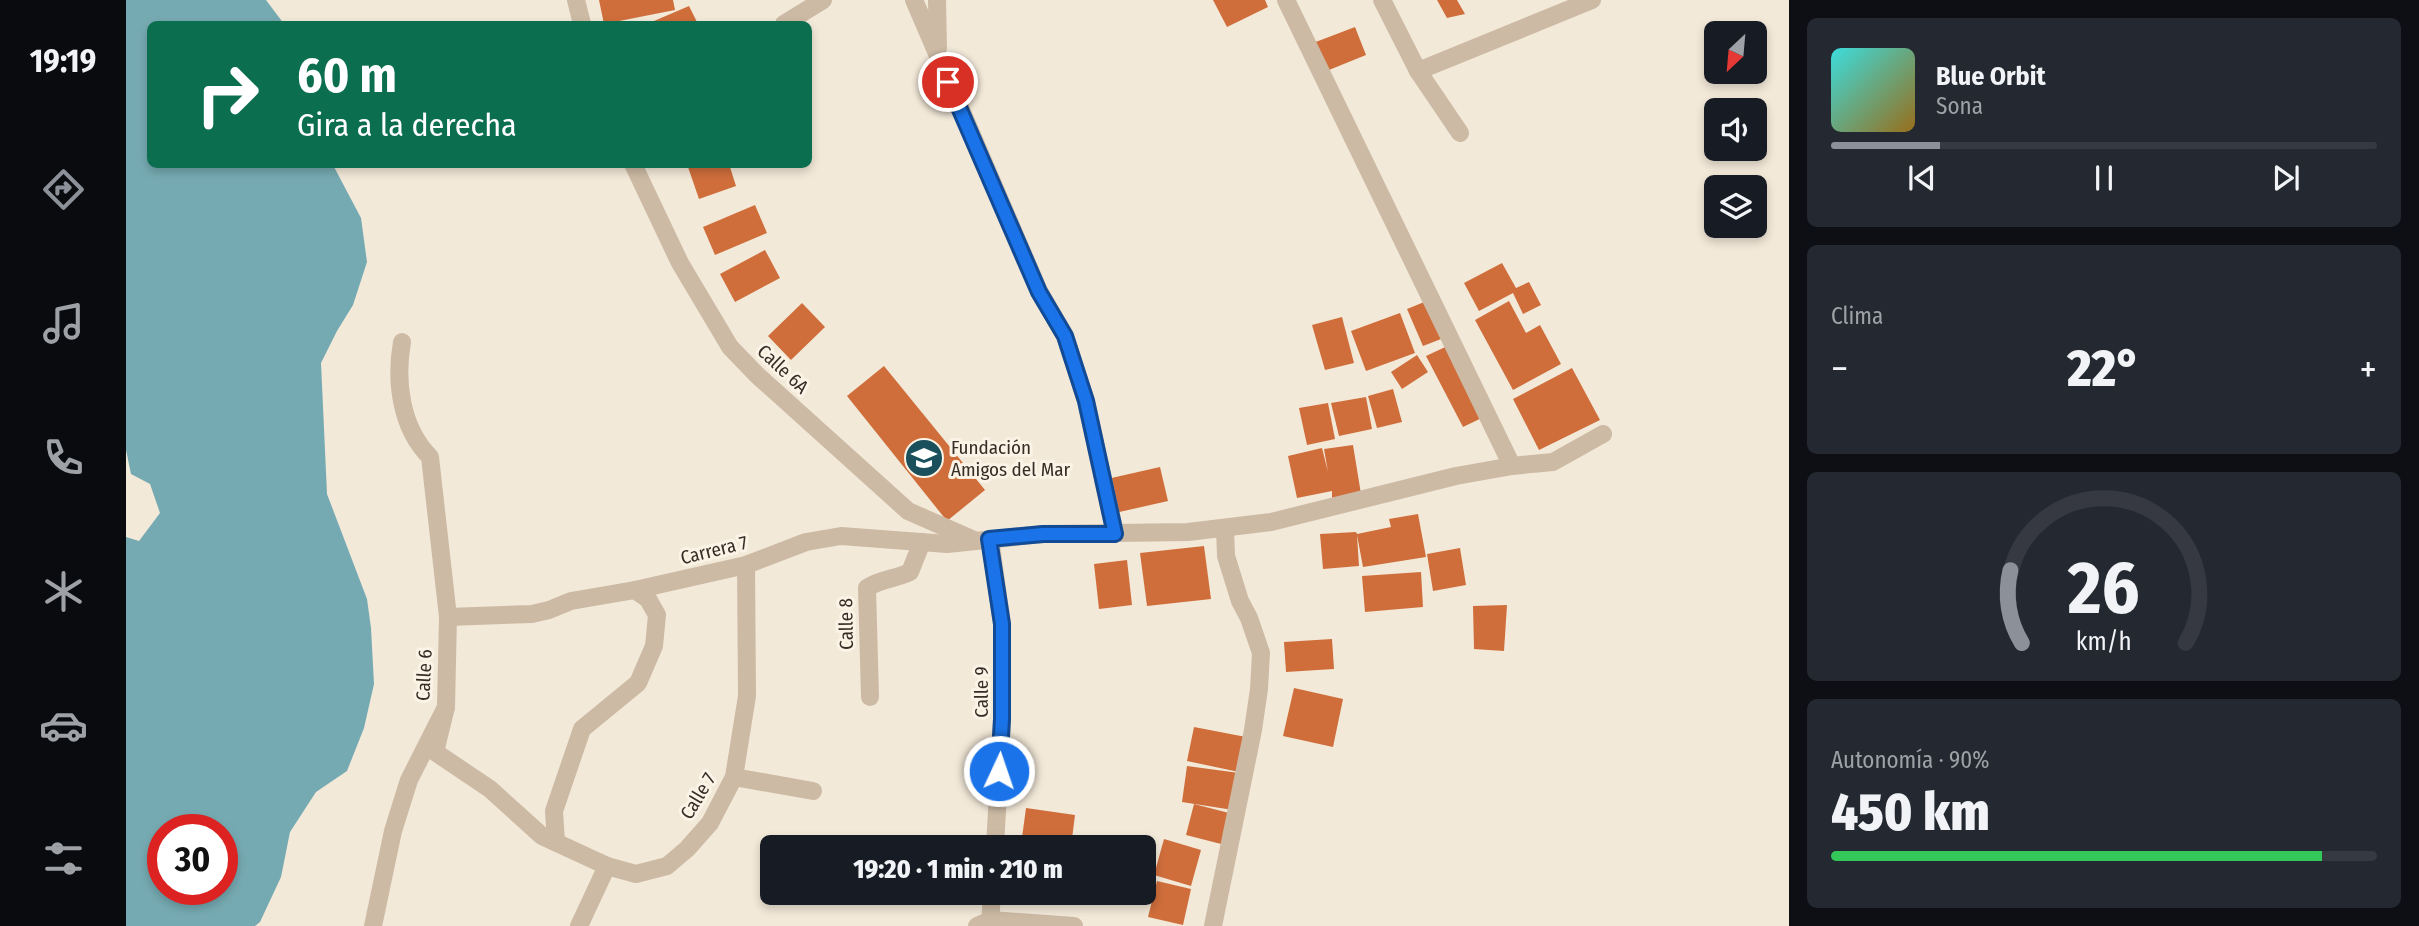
<!DOCTYPE html>
<html lang="es">
<head>
<meta charset="utf-8">
<style>
	:root { --surface:#171b24; --page:#242831; --text:#f1f3f6; --muted:#9ea1a6; --line:#363941; --accent:#8c9099 }
	body { margin:0; font-family:"Fira Sans Condensed",sans-serif; background:var(--page); color:var(--text); height:100vh; display:flex; flex-direction:column; font-size:26px; white-space:nowrap }
	* { box-sizing:border-box; margin:0 }
	p { font-size:23px; color:var(--muted) }
	.icon { flex:none; width:38px; height:38px; fill:none; stroke:currentColor; stroke-width:2; stroke-linecap:round; stroke-linejoin:round }
	.map { position:relative; flex:1; overflow:hidden }
	.drawer { display:flex; flex-direction:column; gap:18px; padding:18px; background:#0d0f14; width:630px }
	.drawer>* { flex:none }
	.top-card { position:absolute; left:21px; top:21px; width:665px; height:147px; border-radius:10px; box-shadow:0 4px 10px #0003; background:#0b6e4f; color:#fff; overflow:hidden }
	.needle { width:46px; rotate:206deg }
	.buttons { position:absolute; left:1578px; top:21px; display:grid; gap:14px }
	.buttons a { display:grid; place-items:center; width:63px; height:63px; border-radius:10px; background:var(--surface); box-shadow:0 4px 10px #0003; font-size:35px }
	.speed { position:absolute; left:21px; top:814px; display:flex; gap:14px; font-size:35px; font-weight:700; text-align:center }
	.speed>* { display:grid; place-content:center; width:91px; height:91px; border-radius:50%; background:var(--surface); box-shadow:0 4px 10px #0003; line-height:1 }
	.speed .limit { border:10px solid #d22; background:#fff; color:#111 }
	.pin { position:absolute; display:grid; place-items:center; width:60px; height:60px; color:#fff; margin:-30px; border:4px solid #fff; border-radius:50%; box-shadow:0 2px 7px #0007 }
	.me { position:absolute; width:77px; margin:-38px; rotate:3deg; stroke-linejoin:round; filter:drop-shadow(0 0 5px #0008) }
	.turn { display:flex; align-items:center; gap:24px; height:147px; padding:0 35px; font-size:32px }
	.turn .icon { width:91px; height:91px; stroke-width:2.5 }
	.turn b { display:block; font-size:49px; line-height:60px }
	.big { font-size:52px; font-weight:800; line-height:1.1 }
	.drawer .widget { flex:1; display:flex; flex-direction:column; justify-content:center; gap:10px; min-width:0; padding:0 24px; border-radius:10px; background:var(--page) }
	.drawer .dial { align-items:center; gap:0 }
	.dial svg { height:182px; overflow:visible; fill:none; stroke:var(--line); stroke-width:7; stroke-linecap:round; text-anchor:middle }
	.dial text { fill:var(--text); stroke:none }
	.song { display:flex; align-items:center; gap:21px }
	.cover { width:84px; height:84px; border-radius:10px; background:linear-gradient(135deg,hsl(180 70% 55%),hsl(40 70% 35%)) }
	.played { height:7px; border-radius:4px; background:linear-gradient(90deg,var(--accent) 20%,var(--line) 20%) }
	.keys { display:flex; justify-content:space-around; direction:ltr }
	.heat { display:flex; justify-content:space-between; align-items:center; font-size:38px; direction:ltr }
	.charge { height:10px; border-radius:5px; background:linear-gradient(90deg,#34c759 90%,var(--line) 0) }
	.trip { position:absolute; left:634px; top:835px; width:396px; height:70px; border-radius:10px; background:var(--surface); box-shadow:0 4px 10px #0003; font-weight:800; line-height:70px; text-align:center }
	main { display:flex; flex:1; min-height:0 }
	.tab-bar { display:flex; flex-direction:column; width:126px; justify-content:space-around; align-items:center; background:#090b0e; color:var(--muted) }
	.tab-bar .icon { width:49px; height:49px }
	.tab-bar .current { color:var(--accent) }
	.tab-bar b { font-size:32px; color:var(--text) }
	.map>svg:first-child { display:block }
	.water { fill:#76aab2; fill-rule:evenodd }
	.pier { fill:#f3e9d9 }
	.building { fill:#cf6e3b }
	.lines { fill:none; stroke-linecap:round; stroke-linejoin:round }
	.street { stroke:#ccbaa4; stroke-width:18 }
	.route-casing { stroke:#114b97; stroke-width:18 }
	.route { stroke:#1a73e8; stroke-width:12 }
	.labels { text-anchor:middle; dominant-baseline:central; stroke-width:6; stroke-linejoin:round; paint-order:stroke }
	.street-label { font-size:19px; fill:#372d26; stroke:#fbf3e5 }
	.poi-label { font-size:19px; fill:#372d26; stroke:#fbf3e5; text-anchor:start }
</style>
</head>
<body>
<main>
<nav class="tab-bar">
<b>19:19</b>
<svg class="icon current" aria-label="directions" viewBox="0 0 24 24"><path d="M12 3l9 9-9 9-9-9zM9 14v-3h6M13 9l2 2-2 2"/></svg>
<svg class="icon" aria-label="music" viewBox="0 0 24 24"><path d="M9 18V5l10-2v13"/><circle cx="6" cy="18" r="3"/><circle cx="16" cy="16" r="3"/></svg>
<svg class="icon" aria-label="phone" viewBox="0 0 24 24"><path d="M5 4h4l2 5-3 2q2 4 5 5l2-3 5 2v4C11 20 4 13 5 4z"/></svg>
<svg class="icon" aria-label="climate" viewBox="0 0 24 24"><path d="M12 3v18M4 7l16 10M4 17L20 7"/></svg>
<svg class="icon" aria-label="car" viewBox="0 0 24 24"><path d="M5 17H2v-5l4-1 3-4h7l3 4 3 1v5h-3M9 17h6M6 11h13"/><circle cx="7" cy="17" r="2"/><circle cx="17" cy="17" r="2"/></svg>
<svg class="icon" aria-label="filters" viewBox="0 0 24 24"><path d="M4 7h16M4 17h16"/><circle cx="9" cy="7" r="2"/><circle cx="15" cy="17" r="2"/></svg>
</nav>
<div class="map">
<svg width="1663" height="926" viewBox="0 0 1663 926">
	<rect width="100%" height="100%" fill="#f3e9d9"/>
	<path class="water" d="M0,0H140L158,24H24V164L207,165L235,218L241,262L227,305L211,331L195,363L201,494L241,599L245,628L248,684L238,728L221,771L190,792L164,832L155,877L134,922L129,926H0ZM37,830H96V889H37Z"/>
	<path class="pier" d="M0,450L5,474L24,484L34,513L13,541L0,537Z"/>
	<g class="building">
		<path d="M473,0H547L549,10L478,24Z"/>
		<path d="M1087,0H1139L1142,7L1101,27Z"/>
		<path d="M1311,0H1331L1339,14L1321,18Z"/>
		<path d="M563,6L572,24H521Z"/>
		<path d="M1229,27L1240,55L1198,72L1187,43Z"/>
		<path d="M561,164H603L610,186L573,199Z"/>
		<path d="M629,205L641,233L589,255L577,227Z"/>
		<path d="M639,250L654,278L609,302L594,274Z"/>
		<path d="M1376,263L1390,288L1403,282L1415,305L1397,314L1387,293L1353,311L1338,283Z"/>
		<path d="M1313,296L1328,334L1297,346L1281,309Z"/>
		<path d="M1383,301L1400,333L1414,325L1435,364L1387,390L1349,320Z"/>
		<path d="M676,303L699,327L665,360L642,336Z"/>
		<path d="M1274,313L1289,353L1240,371L1225,331Z"/>
		<path d="M1216,317L1228,363L1199,370L1186,325Z"/>
		<path d="M1330,342L1366,413L1337,427L1300,356Z"/>
		<path d="M1291,355L1302,372L1276,389L1265,372Z"/>
		<path d="M758,366L859,490L821,521L721,396Z"/>
		<path d="M1446,368L1474,420L1413,450L1387,399Z"/>
		<path d="M1267,389L1276,422L1251,428L1242,396Z"/>
		<path d="M1240,397L1246,429L1213,436L1205,403Z"/>
		<path d="M1202,403L1209,439L1181,445L1173,408Z"/>
		<path d="M1227,445L1235,494L1206,498V491L1171,498L1162,456L1196,448L1202,472L1198,449Z"/>
		<path d="M1034,467L1042,501L989,513L981,479Z"/>
		<path d="M1292,514L1300,557L1237,567L1231,535L1233,566L1197,569L1194,534L1230,532L1231,534L1265,527L1263,519Z"/>
		<path d="M1078,546L1085,599L1021,606L1014,553Z"/>
		<path d="M1334,548L1340,585L1307,591L1301,554Z"/>
		<path d="M1001,560L1006,605L973,609L968,564Z"/>
		<path d="M1295,572L1297,607L1239,612L1236,576Z"/>
		<path d="M1381,605L1378,651L1348,649L1347,606Z"/>
		<path d="M1206,639L1208,669L1160,672L1158,642Z"/>
		<path d="M1168,688L1217,699L1207,747L1157,736Z"/>
		<path d="M1068,727L1120,737L1113,772L1061,761Z"/>
		<path d="M1061,766L1113,773L1107,810L1056,802Z"/>
		<path d="M1068,804L1107,814L1099,845L1060,835Z"/>
		<path d="M900,808L949,815L945,847L895,845Z"/>
		<path d="M1038,839L1075,850L1065,886L1028,875Z"/>
		<path d="M1031,881L1065,889L1057,925L1022,917Z"/>
	</g>
	<g class="lines">
		<g class="street">
			<path d="M450,0L456,24"/>
			<path d="M788,0L913,291L939,336L960,401L989,534"/>
			<path d="M811,0L812,48"/>
			<path d="M1160,0L1386,466"/>
			<path d="M1256,0L1292,71L1334,133"/>
			<path d="M658,24L697,0"/>
			<path d="M1292,71L1466,0"/>
			<path d="M507,164L554,263L604,347L631,375L782,511L848,540"/>
			<path d="M864,539L876,624V720L869,847"/>
			<path d="M322,617L406,614L423,610L445,601L509,590L620,565L680,542L715,536L821,544L917,534L1062,532L1145,522L1330,476L1386,466L1427,462L1477,434"/>
			<path d="M744,697L741,588C753,579 770,579 784,572L796,542"/>
			<path d="M320,707L309,752L364,789L416,836L481,866L510,874L541,866L561,849L584,823L608,777L621,696L620,565"/>
			<path d="M608,777L687,791"/>
			<path d="M430,842L428,811L456,729L512,683L528,646L531,615L522,599L509,590"/>
			<path d="M247,926L267,831L283,780L320,707L322,617L304,457C275,428 269,382 276,342"/>
			<path d="M453,926L481,866"/>
			<path d="M851,926L865,920L948,926"/>
			<path d="M864,926L866,892"/>
			<path d="M1087,926L1127,730L1133,689L1135,653L1123,618L1114,601L1100,556L1099,528"/>
		</g>
	</g>
	<g class="lines">
		<defs>
			<path id="route" d="M822,82L913,292L939,336L960,401L989,534H917L863,539L876,624V719L873,771"/>
		</defs>
		<use href="#route" class="route-casing"/>
		<use href="#route" class="route"/>
	</g>
	<defs>
		<symbol id="school-disc" viewBox="-11 -11 22 22"><circle r="9.5" fill="#19505b" stroke="#fbf3e5"/><path d="M0-5L7-2L0 1L-7-2ZM-4 1L0 2.5L4 1V4Q0 6-4 4Z" fill="#fff"/></symbol>
	</defs>
	<g fill-rule="evenodd">
		<use href="#school-disc" x="776" y="436" width="44" height="44"/>
	</g>
	<g class="labels">
		<g class="street-label">
			<text transform="translate(657 369) rotate(43)">Calle 6A</text>
			<text transform="translate(588 550) rotate(-14)">Carrera 7</text>
			<text transform="translate(720 624) rotate(-91)">Calle 8</text>
			<text transform="translate(298 675) rotate(-87)">Calle 6</text>
			<text transform="translate(855 692) rotate(-90)">Calle 9</text>
			<text transform="translate(572 796) rotate(-59)">Calle 7</text>
		</g>
		<g class="poi-label">
			<text x="825" y="447">Fundación<tspan x="825" dy="22">Amigos del Mar</tspan></text>
		</g>
	</g>
</svg>
<div class="buttons">
<a><svg class="needle" viewBox="-14 -14 28 28"><path d="M0-13l5 13h-10z" fill="#e53935"/><path d="M0 13l5-13h-10z" fill="#9ea1a6"/></svg></a>
<a><svg class="icon" aria-label="sound" viewBox="0 0 24 24"><path d="M4 9h4l5-4v14l-5-4H4zM17 9q2 3 0 6"/></svg></a>
<a><svg class="icon" aria-label="layers" viewBox="0 0 24 24"><path d="M12 4l9 5-9 5-9-5zM3 14l9 5 9-5"/></svg></a>
</div>
<div class="speed"><div class="limit">30</div></div>
<div class="pin" style="left:822px;top:82px;background:#d93025"><svg class="icon" aria-label="arrive" viewBox="0 0 24 24"><path d="M6 21V4h12l-3 4 3 4H6"/></svg></div>
<svg class="me" style="left:873px;top:771px" viewBox="-20 -20 40 40"><circle r="17" fill="#1a73e8" stroke="#fff" stroke-width="3"/><path d="M0-11L8 9 0 5-8 9z" fill="#fff"/></svg>
<div class="trip">19:20 · 1 min · 210 m</div>
<div class="top-card">
<div class="turn"><svg class="icon" aria-label="right" viewBox="0 0 24 24"><path d="M7 20v-9h11M14 6l5 5-5 5"/></svg><div><b>60 m</b>Gira a la derecha</div></div>
</div>
</div>
<section class="drawer">
<div class="widget">
<div class="song"><i class="cover"></i><div><b>Blue Orbit</b><p>Sona</p></div></div>
<div class="played"></div>
<div class="keys"><svg class="icon" aria-label="previous" viewBox="0 0 24 24"><path d="M18 5L8 12l10 7zM5 5v14"/></svg><svg class="icon" aria-label="pause" viewBox="0 0 24 24"><path d="M8 5v14M16 5v14"/></svg><svg class="icon" aria-label="next" viewBox="0 0 24 24"><path d="M6 5l10 7-10 7zM19 5v14"/></svg></div>
</div>
<div class="widget"><p>Clima</p>
<div class="heat"><a>−</a><b class="big">22°</b><a>+</a></div>
</div>
<div class="widget dial"><svg viewBox="0 0 100 80">
<path d="M14 69A42 42 0 1 1 86 69"/>
<path d="M14 69A42 42 0 0 1 9 37" stroke="#8c9099"/>
<text x="50" y="56" font-size="32" font-weight="700">26</text>
<text x="50" y="72" font-size="11">km/h</text>
</svg></div>
<div class="widget"><p>Autonomía · 90%</p><b class="big">450 km</b><div class="charge"></div></div>
</section>
</main>
</body>
</html>
